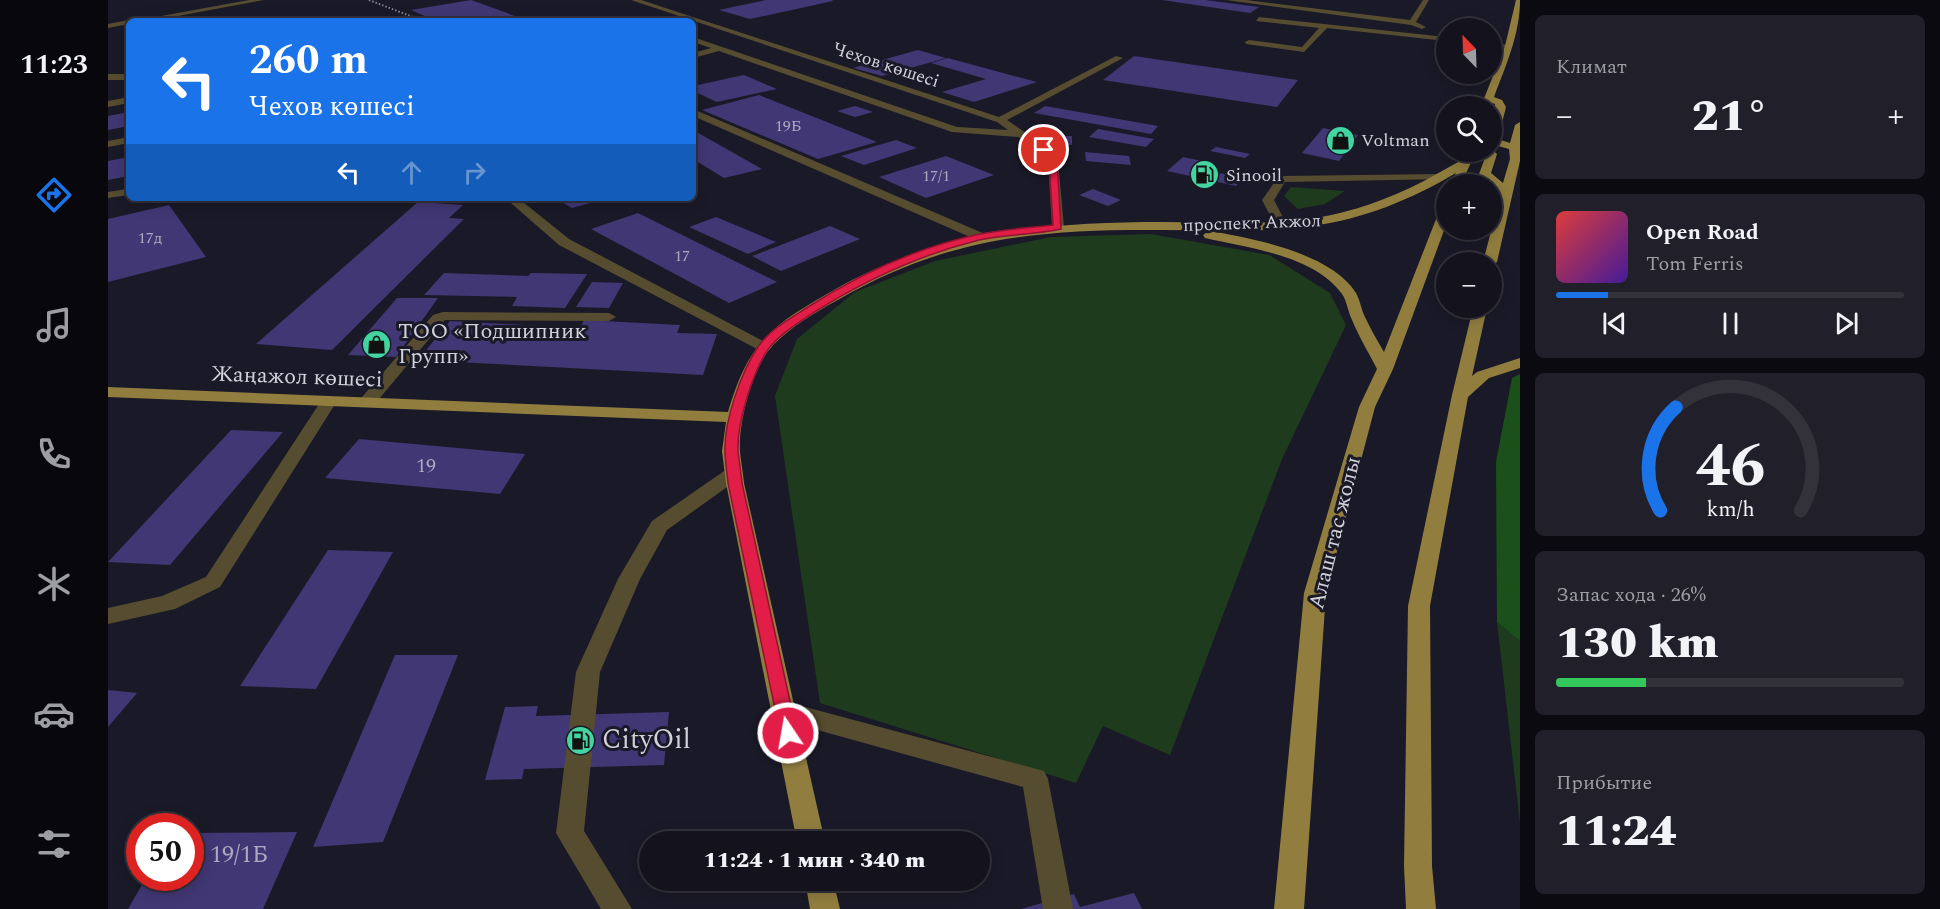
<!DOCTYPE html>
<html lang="ru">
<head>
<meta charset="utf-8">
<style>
	:root { --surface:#14131d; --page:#21202a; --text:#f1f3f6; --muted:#9d9ea4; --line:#33323b; --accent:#1a73e8 }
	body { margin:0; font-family:Spectral,serif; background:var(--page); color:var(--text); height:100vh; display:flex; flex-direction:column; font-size:22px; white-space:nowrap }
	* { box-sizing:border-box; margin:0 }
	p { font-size:20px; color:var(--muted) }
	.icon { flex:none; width:33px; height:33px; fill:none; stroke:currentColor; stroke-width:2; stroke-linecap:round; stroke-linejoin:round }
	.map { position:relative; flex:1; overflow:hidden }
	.sheet { display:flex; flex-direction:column; gap:15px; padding:15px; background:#0b0a10; width:420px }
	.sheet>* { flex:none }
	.hud { position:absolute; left:18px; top:18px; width:570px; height:183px; border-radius:9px; box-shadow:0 3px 15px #0003,0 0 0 2px var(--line); background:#1a73e8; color:#fff; overflow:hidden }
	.needle { width:39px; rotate:337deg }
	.controls { position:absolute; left:1328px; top:18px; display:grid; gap:12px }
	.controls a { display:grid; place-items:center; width:66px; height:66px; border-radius:50%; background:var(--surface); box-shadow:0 3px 15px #0003,0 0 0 2px var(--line); font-size:30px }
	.speed { position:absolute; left:18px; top:813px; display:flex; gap:12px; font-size:30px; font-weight:700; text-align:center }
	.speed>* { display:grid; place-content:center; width:78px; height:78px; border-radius:50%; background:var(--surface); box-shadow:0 3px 15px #0003,0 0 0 2px var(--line); line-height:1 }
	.speed .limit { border:9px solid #d22; background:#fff; color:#111 }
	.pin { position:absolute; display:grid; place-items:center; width:51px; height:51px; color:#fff; margin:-26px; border:3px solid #fff; border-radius:50%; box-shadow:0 2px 6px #0007 }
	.me { position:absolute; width:66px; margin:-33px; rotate:348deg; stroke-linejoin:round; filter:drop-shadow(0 0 4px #0008) }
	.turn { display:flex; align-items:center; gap:21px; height:126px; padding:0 24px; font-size:27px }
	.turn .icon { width:78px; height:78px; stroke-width:2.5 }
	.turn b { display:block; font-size:42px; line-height:51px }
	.lanes { display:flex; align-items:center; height:57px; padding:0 24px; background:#0003; justify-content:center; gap:30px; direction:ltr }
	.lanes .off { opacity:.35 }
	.big { font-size:45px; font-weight:800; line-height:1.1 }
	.sheet .widget { flex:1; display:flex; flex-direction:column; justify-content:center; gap:9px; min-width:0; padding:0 21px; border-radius:9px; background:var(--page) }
	.sheet .dial { align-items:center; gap:0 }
	.dial svg { height:156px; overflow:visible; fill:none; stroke:var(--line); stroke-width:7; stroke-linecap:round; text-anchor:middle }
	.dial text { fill:var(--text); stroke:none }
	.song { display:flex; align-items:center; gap:18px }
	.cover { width:72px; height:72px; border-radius:9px; background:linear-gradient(135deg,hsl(0 70% 55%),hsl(260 70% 35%)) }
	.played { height:6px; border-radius:3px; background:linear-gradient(90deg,var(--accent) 15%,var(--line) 15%) }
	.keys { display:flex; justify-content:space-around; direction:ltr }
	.heat { display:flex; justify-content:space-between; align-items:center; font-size:33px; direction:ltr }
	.charge { height:9px; border-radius:4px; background:linear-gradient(90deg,#34c759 26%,var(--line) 0) }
	.trip { position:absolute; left:531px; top:831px; width:351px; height:60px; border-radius:30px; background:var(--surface); box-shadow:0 3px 15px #0003,0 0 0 2px var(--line); font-weight:800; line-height:60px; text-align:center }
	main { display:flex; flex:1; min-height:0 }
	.tab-bar { display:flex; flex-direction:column; width:108px; justify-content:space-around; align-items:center; background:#08080c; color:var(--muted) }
	.tab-bar .icon { width:42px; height:42px }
	.tab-bar .on { color:var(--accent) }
	.tab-bar b { font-size:27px; color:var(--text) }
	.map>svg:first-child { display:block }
	.green { fill:#1e3c1d }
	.forest { fill:#1b501a }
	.building { fill:#413774 }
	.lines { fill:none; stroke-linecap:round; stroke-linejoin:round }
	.minor { fill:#564d30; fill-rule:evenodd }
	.major { fill:#917e3f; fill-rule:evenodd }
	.rail { stroke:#868590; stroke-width:2; stroke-dasharray:1.5 2; stroke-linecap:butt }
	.route { fill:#e11d48; stroke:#92132f; stroke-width:1.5 }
	.labels { text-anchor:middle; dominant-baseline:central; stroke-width:6; stroke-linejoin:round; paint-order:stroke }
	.far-number-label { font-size:16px; fill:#adaac0 }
	.far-street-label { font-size:18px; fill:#d1d1da; stroke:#1a1927 }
	.far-poi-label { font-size:18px; fill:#d1d1da; stroke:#1a1927; text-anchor:start }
	.number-label { font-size:20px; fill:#adaac0 }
	.poi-label { font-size:22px; fill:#d1d1da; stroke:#1a1927; text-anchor:start }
	.street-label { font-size:22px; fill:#d1d1da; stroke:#1a1927 }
	.near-number-label { font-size:24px; fill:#adaac0 }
	.near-poi-label { font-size:27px; fill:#d1d1da; stroke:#1a1927; text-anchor:start }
</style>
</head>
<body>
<main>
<nav class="tab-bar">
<b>11:23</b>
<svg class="icon on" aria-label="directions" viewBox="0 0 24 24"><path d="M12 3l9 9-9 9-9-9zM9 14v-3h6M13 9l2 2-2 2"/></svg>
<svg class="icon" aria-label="music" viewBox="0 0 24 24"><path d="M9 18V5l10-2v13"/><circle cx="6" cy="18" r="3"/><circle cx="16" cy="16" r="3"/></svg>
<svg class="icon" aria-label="phone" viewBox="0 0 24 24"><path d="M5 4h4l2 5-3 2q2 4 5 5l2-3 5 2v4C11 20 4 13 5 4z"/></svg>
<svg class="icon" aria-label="climate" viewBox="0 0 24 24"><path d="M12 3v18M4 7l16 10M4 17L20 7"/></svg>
<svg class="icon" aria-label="car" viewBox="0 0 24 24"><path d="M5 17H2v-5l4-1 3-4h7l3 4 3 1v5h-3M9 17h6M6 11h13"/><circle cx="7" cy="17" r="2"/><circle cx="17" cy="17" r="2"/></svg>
<svg class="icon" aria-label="filters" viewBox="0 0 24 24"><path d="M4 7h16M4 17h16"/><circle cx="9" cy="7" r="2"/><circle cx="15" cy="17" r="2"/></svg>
</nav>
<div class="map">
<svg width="1412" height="909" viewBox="0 0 1412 909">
	<rect width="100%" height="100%" fill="#1a1927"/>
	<g class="green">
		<path d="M1183,187L1237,191L1217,204L1190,209L1176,196Z"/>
		<path d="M1043,234L1161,255L1222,293L1238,325L1174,459L1062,755L995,726L968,783L712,703L667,396L689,339L747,292L827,261L943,237Z"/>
		<path d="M1389,622L1412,641V823Z"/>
	</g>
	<path class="forest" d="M1412,374V641L1389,622L1388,462L1404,378Z"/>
	<g class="building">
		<path d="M363,0L421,21H328L303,10Z"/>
		<path d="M658,0H724L725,1L642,19L611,10Z"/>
		<path d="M1054,0H1097L1151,7L1142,13Z"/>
		<path d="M810,50L838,58L774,76L745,68Z"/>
		<path d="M1026,56L1190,80L1169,107L995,80Z"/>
		<path d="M840,58L895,73L929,82L866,102L834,92L878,79L823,63Z"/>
		<path d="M636,75L669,89L609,102L585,91V86Z"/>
		<path d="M651,95L769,142L710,159L594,110Z"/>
		<path d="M747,106L765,112L747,117L729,111Z"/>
		<path d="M937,106L1050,126L1043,134L926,113Z"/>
		<path d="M21,112V126L0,130V116Z"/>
		<path d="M1215,128L1250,135L1231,161L1194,153Z"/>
		<path d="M990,129L1046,139L1038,147L981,137Z"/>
		<path d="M585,130L654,169L616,178L585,159Z"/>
		<path d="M952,136H964V145L951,144Z"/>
		<path d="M788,140L809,148L756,165L733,156Z"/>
		<path d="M1108,147L1142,154L1137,158L1102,151Z"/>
		<path d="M977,152L1021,156L1023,165L978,161Z"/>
		<path d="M838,156L886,175L818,198L771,177Z"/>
		<path d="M21,157V176L0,180V161Z"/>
		<path d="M1075,157L1104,163L1096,170L1135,178L1128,186L1059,171Z"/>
		<path d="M985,189L1013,200L1000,206L971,195Z"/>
		<path d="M447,198H497V199L464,208Z"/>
		<path d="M310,202L355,205L341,218L356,219L224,350L148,344Z"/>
		<path d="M61,205L98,257L0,282V219Z"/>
		<path d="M530,213L669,282L621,303L483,229Z"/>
		<path d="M608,217L668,242L640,254L581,227Z"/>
		<path d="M722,226L752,239L673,271L644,256Z"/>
		<path d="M336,273L420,276L423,273L479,274L457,308L404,306L409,297L316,295Z"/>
		<path d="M484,282L515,283L501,308L468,307Z"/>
		<path d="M289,298H330L288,357L240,355Z"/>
		<path d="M476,320L572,325L569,333L609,334L595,375L310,360L342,321L472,328Z"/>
		<path d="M123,430L175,432L62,565L0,562Z"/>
		<path d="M251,439L417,454L392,494L217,478Z"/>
		<path d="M220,550L285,552L208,689L132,686Z"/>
		<path d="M287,655H350L275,842L205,847Z"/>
		<path d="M0,690L29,693L0,727Z"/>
		<path d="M430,706L428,716L561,712L556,765L416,769L414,779L377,780L397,707Z"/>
		<path d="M189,832L155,909H20L38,878H82V833Z"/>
		<path d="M1026,893L1034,909H913L966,894L972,907Z"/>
	</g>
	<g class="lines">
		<g class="minor">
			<path d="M141,0H156L43,21H26Z"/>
			<path d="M523,0H533L891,117L1008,56L1015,58L899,120L940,148L950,161L956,227L950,231L944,227L940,161L932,152L910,137L844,132L611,51L585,58V53L603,48L585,42V37L849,127L900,130L889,122Z"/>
			<path d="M1118,0H1138L1302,20L1315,0H1321L1308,22L1318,27L1314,29L1303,25Z"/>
			<path d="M1151,17L1338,37V41L1219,28L1196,52L1138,44L1137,42L1141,40L1194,47L1211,28L1148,21Z"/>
			<path d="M21,20L24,21H21V24L0,28V24Z"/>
			<path d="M1383,42L1405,46L1401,48L1383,46Z"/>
			<rect x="0" y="74" width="21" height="6"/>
			<path d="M21,97V103L0,107V101Z"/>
			<path d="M585,109L877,234L879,237L873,241L869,240L585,116Z"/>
			<path d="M21,137V143L0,147V141Z"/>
			<path d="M1333,174L1337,175V179L1177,182L1166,200L1179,225L1173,229L1167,225L1154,200L1170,177L1174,176Z"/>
			<path d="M19,189L21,195L0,198V192Z"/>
			<path d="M397,198H410L461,239L661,344L664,347L661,350H651L451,245Z"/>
			<path d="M335,312L501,313L508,317L501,321L337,320L266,405H254L252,401L254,397L325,315Z"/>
			<path d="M221,396L229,401L112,587L67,609L0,624V608L54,596L98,577L213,401Z"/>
			<path d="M626,467L633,469L635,473L633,477L559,530L532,579L492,672L476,831L524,909H493L448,833L468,672L510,579L544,521L619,469Z"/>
			<path d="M675,701L936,771L940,779L965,909H935L915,787L666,718L663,711L666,704Z"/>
		</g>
		<g class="major">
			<path d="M1408,0H1412C1412,34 1398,65 1386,97L1394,100L1398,107L1390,139L1402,143L1407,125L1412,122V161L1389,262L1383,266V262H1375L1393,193L1371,174L1378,155L1376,152L1385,150L1389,154L1383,173L1395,183L1402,159L1401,149L1383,144L1387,104L1384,103L1382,106H1373L1397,46Z"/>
			<path d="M1358,152H1368L1353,184H1342L1348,173C1304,199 1256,219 1204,226C1155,233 1105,230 1055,230C931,229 838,237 728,301C706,313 683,327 665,345C645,367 630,422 632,452C633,462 635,473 636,483L717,842H689L618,483L614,451L618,422L0,397V387L620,412C641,341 663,326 726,290C827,232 939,222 1054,222C1105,222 1157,226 1207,218C1245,212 1280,199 1314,182C1328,175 1340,167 1354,160Z"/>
			<path d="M1338,205V225L1285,369L1267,407L1218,593L1196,909H1166L1196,593L1251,407L1269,369C1261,353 1251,337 1244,320C1240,312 1239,301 1234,294C1206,255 1140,248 1097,238L1095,235L1101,231C1144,238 1223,253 1248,293C1252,300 1253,308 1256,315C1262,328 1269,340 1276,352L1332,209Z"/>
			<path d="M1365,308H1379L1364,376L1369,372L1412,358V368L1381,378L1360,397L1322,606L1324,866L1328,909H1298L1296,866L1300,606L1344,395Z"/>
			<path d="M697,880H725L732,909H702Z"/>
		</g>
		<path class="rail" d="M261,0L315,21"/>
	</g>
	<path class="route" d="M933,148H939L949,161L953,229C926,235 898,234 871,240C811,255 757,280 705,313C690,323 669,336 659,351C644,374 629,423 630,451C631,461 633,472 634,483L689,733L686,738L680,740L673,738L620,483C619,472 617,461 617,451C616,421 633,372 650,347C661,330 683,318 700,307C753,273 810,247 872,234C896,229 921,228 945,225L941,161L932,150Z"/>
	<defs>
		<symbol id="shop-disc" viewBox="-11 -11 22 22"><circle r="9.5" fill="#42d4a1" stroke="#1a1927"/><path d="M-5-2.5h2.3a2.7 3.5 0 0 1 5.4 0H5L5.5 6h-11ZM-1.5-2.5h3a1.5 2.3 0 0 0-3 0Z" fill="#111"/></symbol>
		<symbol id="fuel-disc" viewBox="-11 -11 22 22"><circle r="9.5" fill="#42d4a1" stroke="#1a1927"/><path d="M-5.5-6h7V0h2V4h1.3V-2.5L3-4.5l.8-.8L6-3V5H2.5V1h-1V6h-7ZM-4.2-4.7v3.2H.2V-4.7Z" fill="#111"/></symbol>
	</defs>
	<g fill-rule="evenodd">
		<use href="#shop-disc" x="1216" y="124" width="33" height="33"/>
		<use href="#fuel-disc" x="1080" y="158" width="33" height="33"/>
		<use href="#shop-disc" x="252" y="328" width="33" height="33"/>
		<use href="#fuel-disc" x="456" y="724" width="33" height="33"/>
	</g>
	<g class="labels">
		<g class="far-number-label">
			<text x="680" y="126">19Б</text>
			<text x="828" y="176">17/1</text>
			<text x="42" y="238">17д</text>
			<text x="574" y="256">17</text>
		</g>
		<g class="far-street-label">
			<text transform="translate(778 65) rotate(18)">Чехов көшесі</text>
			<text transform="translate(1144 223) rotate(-2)">проспект Акжол</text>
		</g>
		<g class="far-poi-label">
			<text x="1253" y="140">Voltman</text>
			<text x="1118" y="175">Sinooil</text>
		</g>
		<g class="number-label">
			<text x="318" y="466">19</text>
		</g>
		<g class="poi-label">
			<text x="290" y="331">ТОО «Подшипник<tspan x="290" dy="25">Групп»</tspan></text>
		</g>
		<g class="street-label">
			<text transform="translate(189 377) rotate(2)">Жаңажол көшесі</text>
			<text transform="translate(1227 533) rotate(-76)">Алаш тас жолы</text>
		</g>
		<g class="near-number-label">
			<text x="131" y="855">19/1Б</text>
		</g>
		<g class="near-poi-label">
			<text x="494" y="740">CityOil</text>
		</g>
	</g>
</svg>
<div class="controls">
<a><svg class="needle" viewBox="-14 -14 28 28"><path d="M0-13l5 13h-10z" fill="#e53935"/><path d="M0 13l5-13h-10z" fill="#9d9ea4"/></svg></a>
<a><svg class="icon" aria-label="search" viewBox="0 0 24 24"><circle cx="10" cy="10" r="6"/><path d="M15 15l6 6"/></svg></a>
<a>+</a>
<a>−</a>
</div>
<div class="speed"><div class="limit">50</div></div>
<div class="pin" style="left:936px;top:150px;background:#d93025"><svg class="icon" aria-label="arrive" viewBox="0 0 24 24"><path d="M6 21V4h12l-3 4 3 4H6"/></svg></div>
<svg class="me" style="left:680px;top:733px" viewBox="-20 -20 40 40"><circle r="17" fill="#e11d48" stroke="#fff" stroke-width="3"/><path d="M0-11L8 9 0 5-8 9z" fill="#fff"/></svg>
<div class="trip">11:24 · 1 мин · 340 m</div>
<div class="hud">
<div class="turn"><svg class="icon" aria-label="left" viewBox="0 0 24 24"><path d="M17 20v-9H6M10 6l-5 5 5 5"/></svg><div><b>260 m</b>Чехов көшесі</div></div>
<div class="lanes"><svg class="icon" aria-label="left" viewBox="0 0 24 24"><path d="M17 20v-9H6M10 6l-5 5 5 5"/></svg><svg class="icon off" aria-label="ahead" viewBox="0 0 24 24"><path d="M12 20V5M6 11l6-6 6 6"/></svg><svg class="icon off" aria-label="right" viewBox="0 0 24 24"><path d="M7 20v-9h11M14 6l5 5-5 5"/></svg></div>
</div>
</div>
<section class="sheet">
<div class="widget"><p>Климат</p>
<div class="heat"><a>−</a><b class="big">21°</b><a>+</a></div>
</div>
<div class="widget">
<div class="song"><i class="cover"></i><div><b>Open Road</b><p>Tom Ferris</p></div></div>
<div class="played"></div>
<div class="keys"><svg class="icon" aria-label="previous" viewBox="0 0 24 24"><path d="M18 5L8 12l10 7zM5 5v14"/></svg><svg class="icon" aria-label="pause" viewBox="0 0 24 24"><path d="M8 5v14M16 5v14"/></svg><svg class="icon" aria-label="next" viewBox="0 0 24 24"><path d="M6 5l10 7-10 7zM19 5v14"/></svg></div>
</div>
<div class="widget dial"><svg viewBox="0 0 100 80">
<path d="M14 69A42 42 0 1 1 86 69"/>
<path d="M14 69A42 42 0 0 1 22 16" stroke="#1a73e8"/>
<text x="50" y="56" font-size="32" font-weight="700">46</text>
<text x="50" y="72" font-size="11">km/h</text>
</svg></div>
<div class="widget"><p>Запас хода · 26%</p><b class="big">130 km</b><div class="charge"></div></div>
<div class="widget"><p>Прибытие</p><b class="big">11:24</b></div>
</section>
</main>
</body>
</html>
